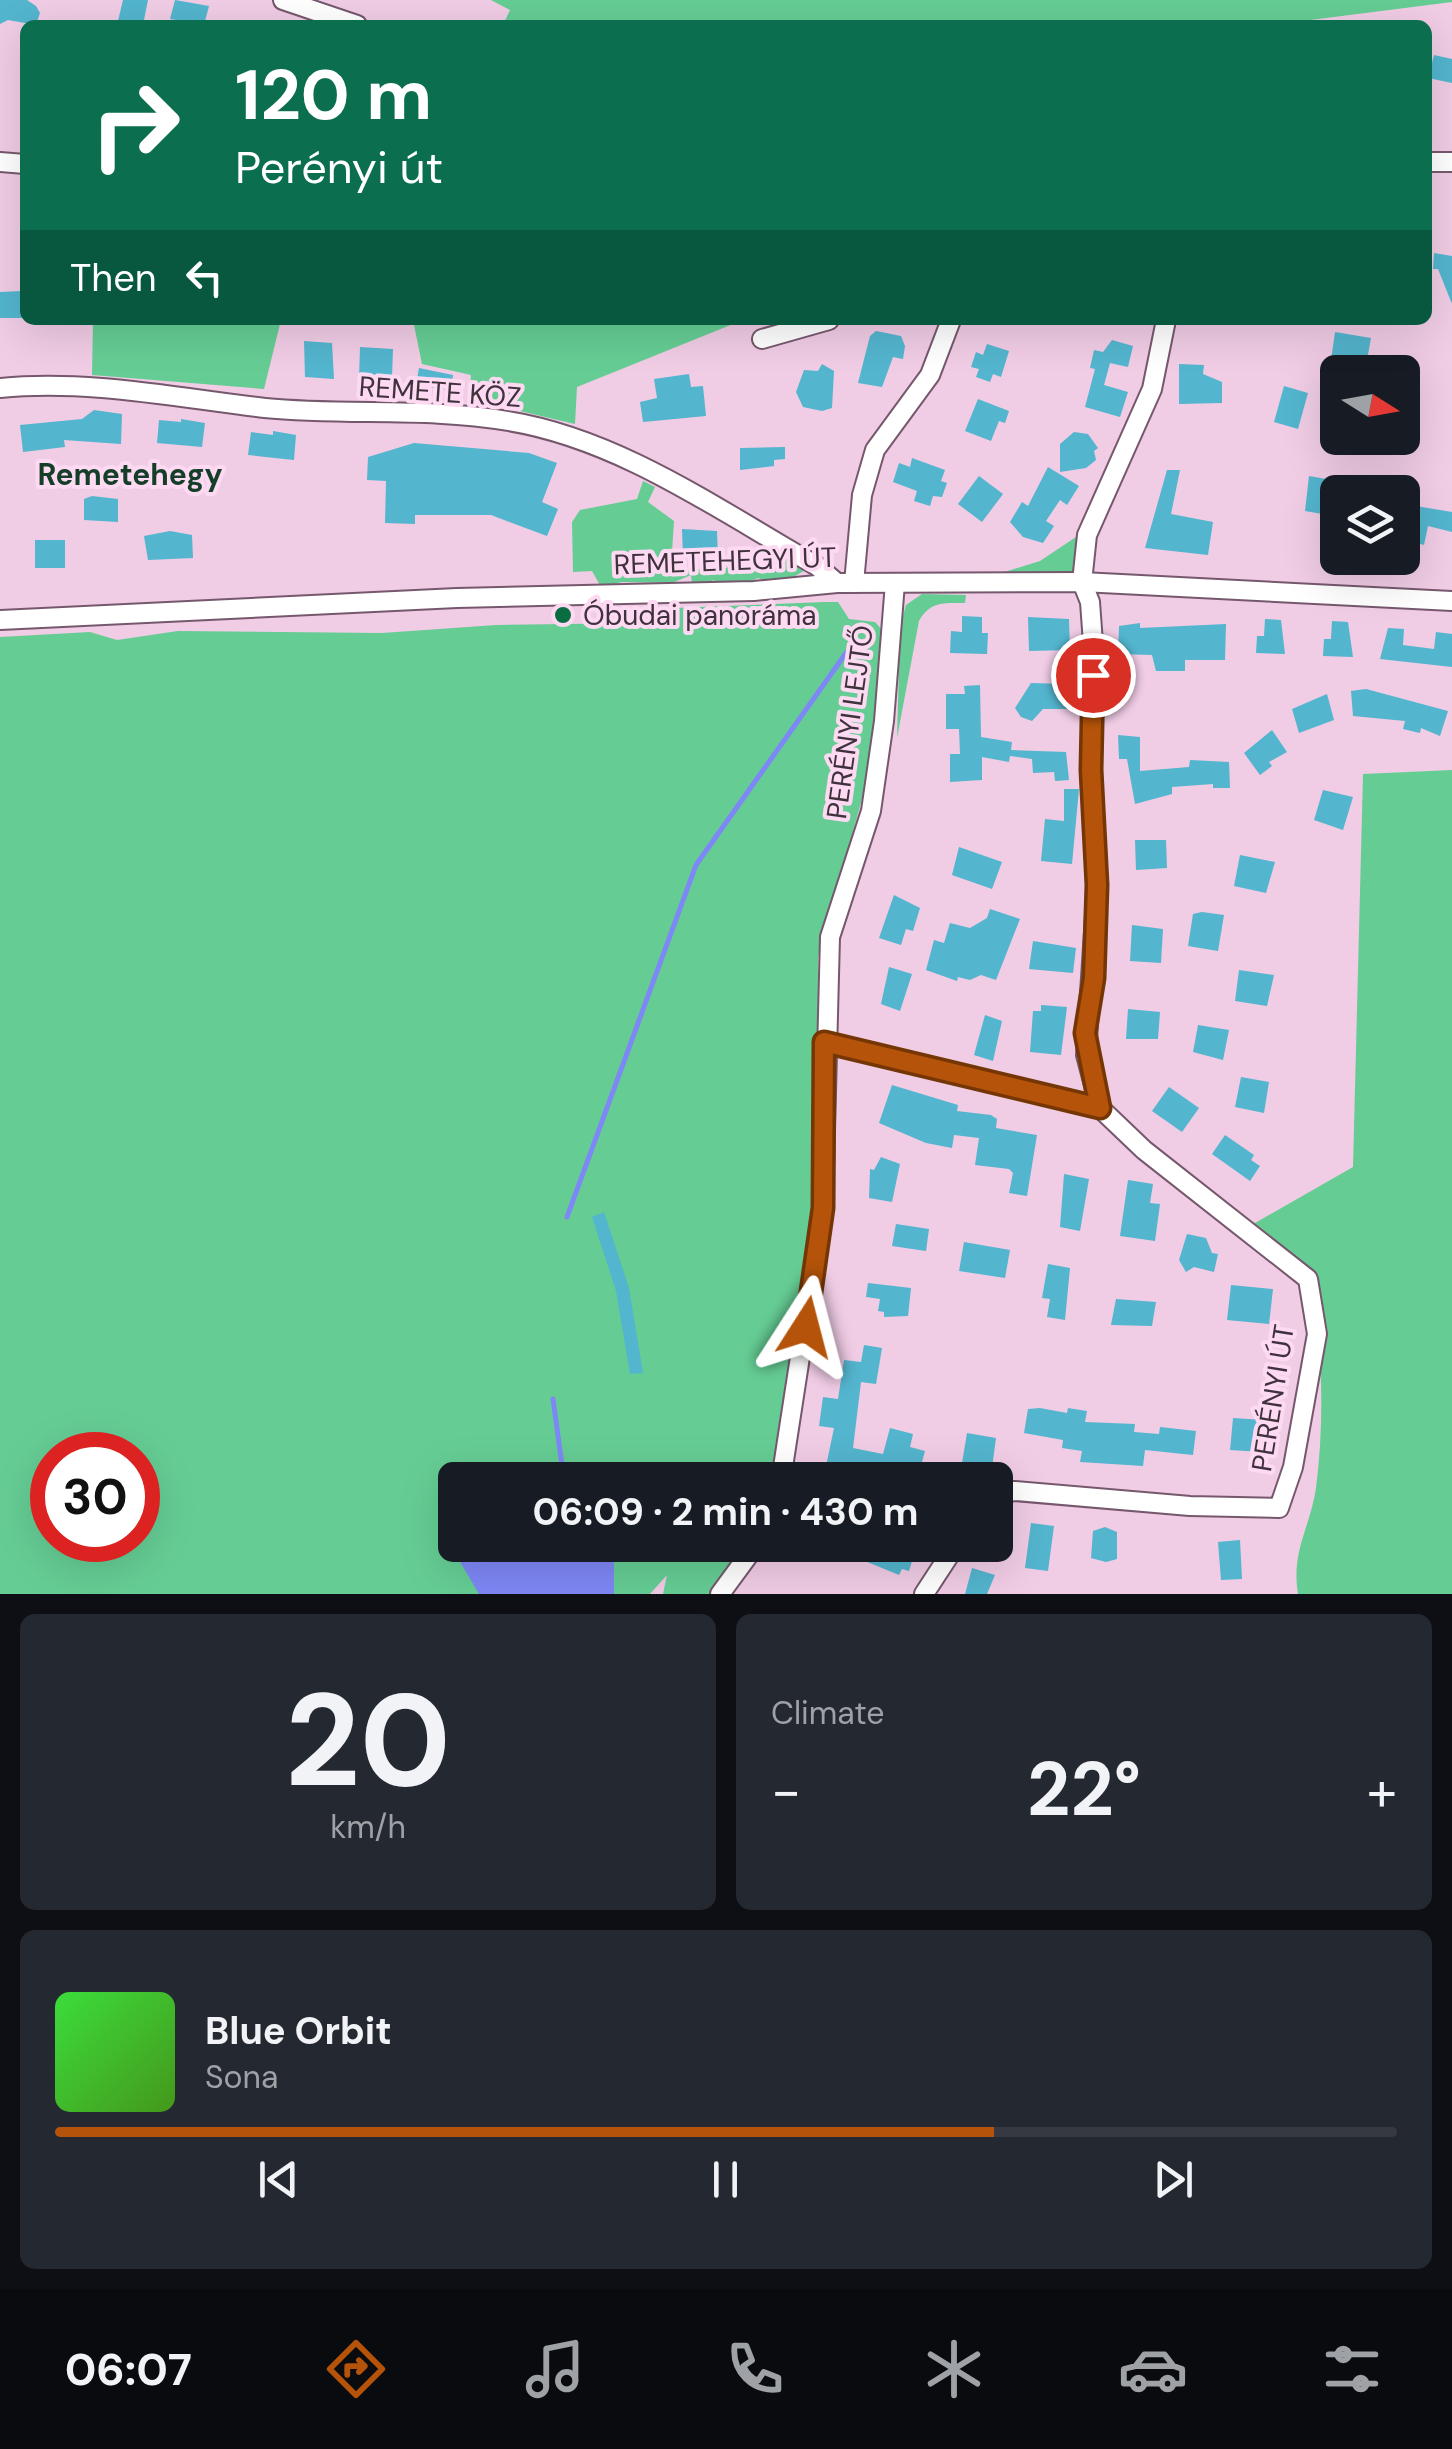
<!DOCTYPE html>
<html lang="en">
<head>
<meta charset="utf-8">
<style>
	:root { --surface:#171b24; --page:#242831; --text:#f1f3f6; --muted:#9ea1a6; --line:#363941; --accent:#b45309 }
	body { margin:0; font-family:"DM Sans",sans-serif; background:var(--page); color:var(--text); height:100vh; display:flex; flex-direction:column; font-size:38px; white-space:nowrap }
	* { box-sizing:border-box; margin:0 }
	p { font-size:32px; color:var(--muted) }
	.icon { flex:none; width:55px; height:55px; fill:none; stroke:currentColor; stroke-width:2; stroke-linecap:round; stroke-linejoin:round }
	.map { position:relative; height:1594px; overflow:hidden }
	.details { display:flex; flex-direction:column; gap:20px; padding:20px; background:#0d0f14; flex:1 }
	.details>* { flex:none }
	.hud { position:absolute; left:20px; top:20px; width:1412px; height:305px; border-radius:15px; box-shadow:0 10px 40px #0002; background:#0b6e4f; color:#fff; overflow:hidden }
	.needle { width:65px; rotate:101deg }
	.fabs { position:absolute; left:1320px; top:355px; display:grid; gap:20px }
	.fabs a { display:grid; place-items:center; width:100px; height:100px; border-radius:15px; background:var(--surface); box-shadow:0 10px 40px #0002; font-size:50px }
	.speed { position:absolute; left:30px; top:1432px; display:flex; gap:20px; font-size:50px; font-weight:700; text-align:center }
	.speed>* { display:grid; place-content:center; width:130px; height:130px; border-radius:50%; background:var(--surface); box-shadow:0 10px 40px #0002; line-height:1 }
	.speed .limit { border:15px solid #d22; background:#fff; color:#111 }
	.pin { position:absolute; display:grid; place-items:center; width:85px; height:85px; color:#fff; margin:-42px; border:5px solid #fff; border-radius:50%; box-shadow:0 2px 10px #0007 }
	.me { position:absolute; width:110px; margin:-55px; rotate:9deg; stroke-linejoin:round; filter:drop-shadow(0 0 8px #0008) }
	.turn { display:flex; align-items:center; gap:35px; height:210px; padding:0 50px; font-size:45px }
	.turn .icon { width:130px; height:130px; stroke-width:2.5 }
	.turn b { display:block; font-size:70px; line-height:85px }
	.then { display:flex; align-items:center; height:95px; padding:0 50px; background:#0003; gap:20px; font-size:38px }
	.big { font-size:75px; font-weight:700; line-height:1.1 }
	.details .widget { flex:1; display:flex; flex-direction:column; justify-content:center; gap:15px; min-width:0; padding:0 35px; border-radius:15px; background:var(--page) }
	.details .dial { align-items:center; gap:0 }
	.dial b { font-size:130px; line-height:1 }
	.song { display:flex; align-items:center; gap:30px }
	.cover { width:120px; height:120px; border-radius:15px; background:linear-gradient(135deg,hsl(120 70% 55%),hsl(100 70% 35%)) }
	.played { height:10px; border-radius:5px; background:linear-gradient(90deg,var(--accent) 70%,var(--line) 70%) }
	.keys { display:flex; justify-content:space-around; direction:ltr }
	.heat { display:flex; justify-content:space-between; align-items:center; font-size:55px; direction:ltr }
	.details .tiles { flex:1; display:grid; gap:20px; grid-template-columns:1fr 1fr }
	.widget:last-child { grid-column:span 2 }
	.trip { position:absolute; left:438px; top:1462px; width:575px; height:100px; border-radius:15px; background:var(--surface); box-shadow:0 10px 40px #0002; font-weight:700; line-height:100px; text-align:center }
	.tabs { display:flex; height:160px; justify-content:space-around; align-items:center; background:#090b0e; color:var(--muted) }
	.tabs .icon { width:70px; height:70px }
	.tabs .current { color:var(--accent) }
	.tabs b { font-size:45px; color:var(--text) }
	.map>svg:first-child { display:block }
	.green { fill:#65cd94; fill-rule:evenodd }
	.water { fill:#7e87f6 }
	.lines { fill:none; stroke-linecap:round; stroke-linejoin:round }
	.stream { stroke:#7e87f6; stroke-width:5 }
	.building { fill:#53b5ce }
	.minor-casing { stroke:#76586d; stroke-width:22 }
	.minor { stroke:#fff; stroke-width:18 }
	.route-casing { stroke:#753606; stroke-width:25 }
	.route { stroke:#b45309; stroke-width:18 }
	.poi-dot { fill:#0a6d42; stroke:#fdd9f2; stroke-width:4 }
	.labels { text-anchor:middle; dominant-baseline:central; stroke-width:8; stroke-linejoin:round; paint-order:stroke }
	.street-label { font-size:28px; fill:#40323c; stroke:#fdd9f2 }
	.poi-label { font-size:28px; fill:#40323c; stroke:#fdd9f2; text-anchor:start }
	.neighbourhood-label { font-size:30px; font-weight:bold; fill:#153e28; stroke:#fdd9f2 }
</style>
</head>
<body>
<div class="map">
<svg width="1452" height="1594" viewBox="0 0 1452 1594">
	<rect width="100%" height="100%" fill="#f0cce5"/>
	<g class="green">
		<path d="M491,0H1452V2L1271,25H503L510,10Z"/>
		<path d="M93,320H281L264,389L92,375Z"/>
		<path d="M413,320H743L577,387L575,424L469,399L471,375L422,364Z"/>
		<path d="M643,481L655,487L648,502L674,521L672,552L682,571L700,569L718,574C741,555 782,546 808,567C796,579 773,586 758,578C744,585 727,587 713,580L709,585L692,584L691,575L672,583L622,582L601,587L592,571L573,572L572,522L580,510L637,499Z"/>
		<path d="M1076,537L1077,567L1067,575H995L1040,561Z"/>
		<path d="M922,594L966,595L965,603C944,603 930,601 919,621L897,738L900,627L906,605Z"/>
		<path d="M825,602H838L849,619L875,622L885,633L870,770L818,957L817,1213L774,1480H455V1545H747L711,1594H663L667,1575L650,1594H0V637L90,632L117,640L178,631L382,633L496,625L647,623L650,609ZM52,1455H138V1540H52Z"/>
		<path d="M1452,770V1594H1298C1291,1551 1310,1528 1316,1488C1325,1419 1322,1344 1311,1277L1248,1227L1353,1167L1363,774Z"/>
	</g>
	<path class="water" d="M455,1508V1545H605L614,1560V1594H479L449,1543L448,1514Z"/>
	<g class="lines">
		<g class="stream">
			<path d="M567,1217L696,865L846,653"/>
			<path d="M553,1399L564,1480"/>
		</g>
	</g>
	<g class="building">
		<path d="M0,0H27L36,6L40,13L36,25L8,20L0,24Z"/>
		<path d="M123,0H148L143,25H117Z"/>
		<path d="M175,0L209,6L204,25L170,19Z"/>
		<path d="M1434,55L1452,59V83L1428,78Z"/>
		<path d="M1434,253L1452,256V304L1438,269H1433Z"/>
		<path d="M22,291L23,318H0V292Z"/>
		<path d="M876,331L901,336L905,346L903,359L893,357L882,387L858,383L870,336Z"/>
		<path d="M1335,332L1371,338L1366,366L1331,360Z"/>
		<path d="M1112,340L1133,346L1128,367L1110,363L1104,385L1128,392L1120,417L1085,407L1095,369L1090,368L1094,350L1103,352Z"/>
		<path d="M304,341L332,343L334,379L305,377Z"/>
		<path d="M987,344L1009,351L1001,377L993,374L990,382L976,377L979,369L971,367L976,352L983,355Z"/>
		<path d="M360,347L393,349L392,377L359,380Z"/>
		<path d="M822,364L834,371L832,408L822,411L803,407L796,392L804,370L818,371Z"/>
		<path d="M1179,364L1204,365L1203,374L1222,382V403L1179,404Z"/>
		<path d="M419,368L453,375L451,391L416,385Z"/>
		<path d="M689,374L691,387L703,386L706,416L643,422L640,402L657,398L654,379Z"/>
		<path d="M1284,386L1308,393L1298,429L1274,422Z"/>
		<path d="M978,399L1009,411L1005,423L999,421L991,441L965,431Z"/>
		<path d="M94,410L122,414L121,444L64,440L65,447L23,452L20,425L82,419Z"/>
		<path d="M181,419L205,423L202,447L157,443L159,420L181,422Z"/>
		<path d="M273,431L296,435L294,460L248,455L251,432L273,435Z"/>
		<path d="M1074,432L1088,434L1098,448L1094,451L1096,460L1086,468L1060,472V444Z"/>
		<path d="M414,443L529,453L557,463L542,502L558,509L547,536L491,515H415V524L385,523L386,481L367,480L368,457Z"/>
		<path d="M785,447V459L774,460V466L740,470V448Z"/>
		<path d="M912,458L945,470L941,481L947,483L942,497L933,496L930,506L914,501L917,491L893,482L899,463L910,467Z"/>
		<path d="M1048,467L1079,486L1067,505L1060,500L1046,521L1054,526L1043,543L1023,537L1010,522L1022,502L1028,506Z"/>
		<path d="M1167,470H1180L1171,514L1213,522L1208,555L1145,548Z"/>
		<path d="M979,476L1003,494L982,522L958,504Z"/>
		<path d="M1309,476L1367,486V492H1338L1334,516L1305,511Z"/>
		<path d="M92,496L118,499V522L84,520V499Z"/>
		<path d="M1416,506L1452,512V532L1428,526L1424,545L1406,540L1402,512L1415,514Z"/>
		<path d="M682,529L717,531L718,558L683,556Z"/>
		<path d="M170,531L192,535L193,558L148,560L144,536Z"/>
		<rect x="35" y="540" width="30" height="28"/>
		<path d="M962,616L982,617V633H988L987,654L950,653L951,631L962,632Z"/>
		<path d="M1028,617L1069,619L1070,650L1029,651Z"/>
		<path d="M1265,619L1281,620L1285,654L1256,653L1257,636H1264Z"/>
		<path d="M1332,621L1348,622L1353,657L1323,656L1324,639H1331Z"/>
		<path d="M1140,623V628L1226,624L1225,660H1185V671H1156L1152,655L1118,654L1119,626Z"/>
		<path d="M1388,628L1404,629L1403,645L1434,649L1436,632L1452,634V667L1380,659Z"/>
		<path d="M1031,683L1068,684L1067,709H1043L1032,721L1021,717L1015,708Z"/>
		<path d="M980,685L981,737L1012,742L1011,750L1066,752L1069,780L1055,781L1054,772L1033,773L1032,759L1010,756L1009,762L982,757V780L950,782V754H960L959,729H946V694H965L964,686Z"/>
		<path d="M1366,689L1448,711L1440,736L1421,728L1420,733L1403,729L1405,721L1353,716L1351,691Z"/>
		<path d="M1327,694L1334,720L1299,733L1292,709Z"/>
		<path d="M1272,730L1287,752L1269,762L1272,766L1260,775L1244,753Z"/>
		<path d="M1118,735L1140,737V771L1189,767L1190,760L1229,762L1230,788H1213V784L1172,787V794L1135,804L1127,759H1119Z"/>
		<path d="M1064,789H1079L1072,864L1041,861L1045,819L1064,821Z"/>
		<path d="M1323,790L1353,797L1343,830L1314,820Z"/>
		<path d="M1135,840H1166L1167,868L1136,870Z"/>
		<path d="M959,847L1002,862L992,889L952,875Z"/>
		<path d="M1240,855L1275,862L1266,893L1234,886Z"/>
		<path d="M894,895L920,908L913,931L906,929L901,945L879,938Z"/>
		<path d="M990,909L1020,919L996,980L981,975L970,980L958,977L957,981L926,970L934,940L944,943L950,923L970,928L987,918Z"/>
		<path d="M1202,912L1224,915L1218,951L1188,946L1193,914Z"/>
		<path d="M1132,925L1163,929L1161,963L1130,961Z"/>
		<path d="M1033,941L1076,948L1073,973L1029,969Z"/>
		<path d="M889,967L912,974L900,1011L881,1004Z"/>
		<path d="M1239,970L1274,975L1267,1006L1235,1001Z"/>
		<path d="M1041,1005L1067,1007L1061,1055L1030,1052L1033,1011H1041Z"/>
		<path d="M1128,1009L1160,1012L1158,1039H1126Z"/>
		<path d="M985,1015L1002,1021L993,1061L974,1055Z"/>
		<path d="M1198,1025L1229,1030L1223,1060L1193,1052Z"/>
		<path d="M1241,1077L1269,1082L1264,1113L1235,1107Z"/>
		<path d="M892,1085L958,1105L957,1111L991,1115L997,1119L996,1128L1037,1135L1027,1196L1009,1193L1013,1173L1009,1169L975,1165L979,1138L954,1135L952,1148L926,1143L879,1123Z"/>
		<path d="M1169,1087L1199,1108L1182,1132L1152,1111Z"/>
		<path d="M1225,1135L1254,1155L1251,1160L1260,1166L1250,1181L1212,1154Z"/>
		<path d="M881,1157L900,1164L892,1202L869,1198L870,1169L874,1170Z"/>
		<path d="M1064,1174L1089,1179L1080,1231L1060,1227Z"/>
		<path d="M1128,1180L1153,1184L1150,1203L1160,1204L1155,1241L1120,1236Z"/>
		<path d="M604,1212L629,1288L643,1373L630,1374L616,1291L592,1217Z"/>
		<path d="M896,1224L929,1229L926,1251L892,1246Z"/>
		<path d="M1187,1234L1206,1238L1212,1253L1218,1254L1214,1272L1194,1267L1186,1272L1179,1260Z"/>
		<path d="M964,1242L1010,1250L1005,1278L959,1271Z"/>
		<path d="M1048,1264L1070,1268L1065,1320L1047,1317L1050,1299L1042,1298Z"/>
		<path d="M868,1283L911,1288L908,1316L884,1317V1312L878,1311L880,1299L866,1297Z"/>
		<path d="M1231,1285L1273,1289L1269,1324L1227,1320Z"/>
		<path d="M1116,1299L1156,1302L1152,1326L1111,1325Z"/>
		<path d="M864,1345L882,1348L876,1384L861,1382L853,1448L883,1454L890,1428L913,1434L910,1447L925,1451L917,1480H892L893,1474L863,1466L861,1480H831L824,1476L834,1428L819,1426L823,1397L838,1399L844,1360L861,1362Z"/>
		<path d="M1040,1408L1067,1413L1068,1408L1087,1411L1085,1422L1135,1424L1134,1432L1159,1434L1160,1427L1196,1431L1193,1455L1145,1450L1143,1466L1080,1462L1082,1451L1062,1448L1063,1440L1024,1433L1028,1409Z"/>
		<path d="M1233,1418L1264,1420L1262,1452L1230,1450Z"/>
		<path d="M967,1433L996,1438L992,1468L961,1469Z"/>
		<path d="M1031,1523L1054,1526L1048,1571L1025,1568Z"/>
		<path d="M1105,1527L1117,1532V1559L1106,1562L1091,1558L1093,1531Z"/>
		<path d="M1240,1540L1242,1579L1221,1580L1218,1542Z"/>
		<path d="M826,1545H893L914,1555L909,1571L902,1569L899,1575Z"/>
		<path d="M972,1568L995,1575L987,1594H965Z"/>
	</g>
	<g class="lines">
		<defs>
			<g id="minor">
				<path d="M283,0L357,25"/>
				<path d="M0,162L25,164"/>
				<path d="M1428,162H1452"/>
				<path d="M762,339L829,320"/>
				<path d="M0,388C87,379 179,398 265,408C346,416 428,407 508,421C620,439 720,511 817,566L837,583"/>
				<path d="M854,583L862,495L875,450L930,375L951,320"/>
				<path d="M0,620L457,598L754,591L837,583L1082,582L1452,601"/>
				<path d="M824,1043L1100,1108"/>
				<path d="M781,1480L823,1208L830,937L871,811L884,721L895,583"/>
				<path d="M995,1494L1015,1491L1190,1506L1279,1508L1293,1467L1317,1334L1308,1279L1144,1150L1100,1108L1086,1055L1097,885L1091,770L1093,643L1090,602L1082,582L1087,535L1152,389L1166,320"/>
				<path d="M720,1594L756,1545"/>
				<path d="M924,1594L956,1545"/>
			</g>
		</defs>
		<use href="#minor" class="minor-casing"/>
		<use href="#minor" class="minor"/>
	</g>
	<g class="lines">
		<defs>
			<path id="route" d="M806,1327L823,1208L824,1042L1100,1108L1085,1033L1094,978L1097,885L1091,770L1093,675"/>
		</defs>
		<use href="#route" class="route-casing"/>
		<use href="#route" class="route"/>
	</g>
	<circle class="poi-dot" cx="563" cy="615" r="10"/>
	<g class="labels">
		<g class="street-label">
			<text transform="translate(440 392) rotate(4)">REMETE KÖZ</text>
			<text transform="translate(725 561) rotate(-2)">REMETEHEGYI ÚT</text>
			<text transform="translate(850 722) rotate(-82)">PERÉNYI LEJTŐ</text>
			<text transform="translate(1273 1398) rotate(-81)">PERÉNYI ÚT</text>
		</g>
		<g class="poi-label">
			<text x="583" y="615">Óbudai panoráma</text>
		</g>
		<g class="neighbourhood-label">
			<text x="130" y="474">Remetehegy</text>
		</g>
	</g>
</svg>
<div class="fabs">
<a><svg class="needle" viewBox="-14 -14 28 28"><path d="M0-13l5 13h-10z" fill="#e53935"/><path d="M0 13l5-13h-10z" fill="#9ea1a6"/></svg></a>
<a><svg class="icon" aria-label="layers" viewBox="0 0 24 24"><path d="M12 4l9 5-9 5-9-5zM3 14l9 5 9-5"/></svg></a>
</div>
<div class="speed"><div class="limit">30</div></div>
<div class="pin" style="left:1093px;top:675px;background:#d93025"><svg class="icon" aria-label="arrive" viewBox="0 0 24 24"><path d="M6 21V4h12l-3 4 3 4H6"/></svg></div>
<svg class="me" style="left:806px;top:1327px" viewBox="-20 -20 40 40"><path d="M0-17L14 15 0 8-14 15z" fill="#b45309" stroke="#fff" stroke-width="4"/></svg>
<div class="trip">06:09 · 2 min · 430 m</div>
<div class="hud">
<div class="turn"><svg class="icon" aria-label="right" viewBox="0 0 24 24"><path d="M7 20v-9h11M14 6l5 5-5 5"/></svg><div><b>120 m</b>Perényi út</div></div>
<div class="then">Then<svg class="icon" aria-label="left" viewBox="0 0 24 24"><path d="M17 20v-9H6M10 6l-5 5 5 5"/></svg></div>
</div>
</div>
<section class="details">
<div class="tiles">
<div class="widget dial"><b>20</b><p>km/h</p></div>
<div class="widget"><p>Climate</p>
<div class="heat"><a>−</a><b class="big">22°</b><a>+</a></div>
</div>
<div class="widget">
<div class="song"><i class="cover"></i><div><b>Blue Orbit</b><p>Sona</p></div></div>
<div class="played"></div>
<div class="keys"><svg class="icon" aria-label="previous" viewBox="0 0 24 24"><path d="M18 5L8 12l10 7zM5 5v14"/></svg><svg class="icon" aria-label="pause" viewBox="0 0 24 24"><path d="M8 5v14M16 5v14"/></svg><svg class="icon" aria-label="next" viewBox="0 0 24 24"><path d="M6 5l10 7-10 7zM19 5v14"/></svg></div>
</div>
</div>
</section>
<nav class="tabs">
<b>06:07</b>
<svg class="icon current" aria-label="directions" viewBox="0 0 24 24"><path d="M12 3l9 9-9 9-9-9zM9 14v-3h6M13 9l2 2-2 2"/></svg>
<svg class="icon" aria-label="music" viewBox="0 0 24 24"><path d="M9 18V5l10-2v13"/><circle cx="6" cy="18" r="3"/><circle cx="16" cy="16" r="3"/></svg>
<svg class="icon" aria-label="phone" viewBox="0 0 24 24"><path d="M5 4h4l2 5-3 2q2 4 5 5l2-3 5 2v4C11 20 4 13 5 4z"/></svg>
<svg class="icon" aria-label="climate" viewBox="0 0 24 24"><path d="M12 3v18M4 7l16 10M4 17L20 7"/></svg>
<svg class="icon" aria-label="car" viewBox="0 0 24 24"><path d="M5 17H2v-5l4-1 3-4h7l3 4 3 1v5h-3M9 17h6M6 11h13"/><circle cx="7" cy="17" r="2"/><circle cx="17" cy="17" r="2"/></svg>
<svg class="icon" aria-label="filters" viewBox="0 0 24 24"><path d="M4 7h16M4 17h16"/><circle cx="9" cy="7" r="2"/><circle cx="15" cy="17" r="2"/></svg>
</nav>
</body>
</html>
